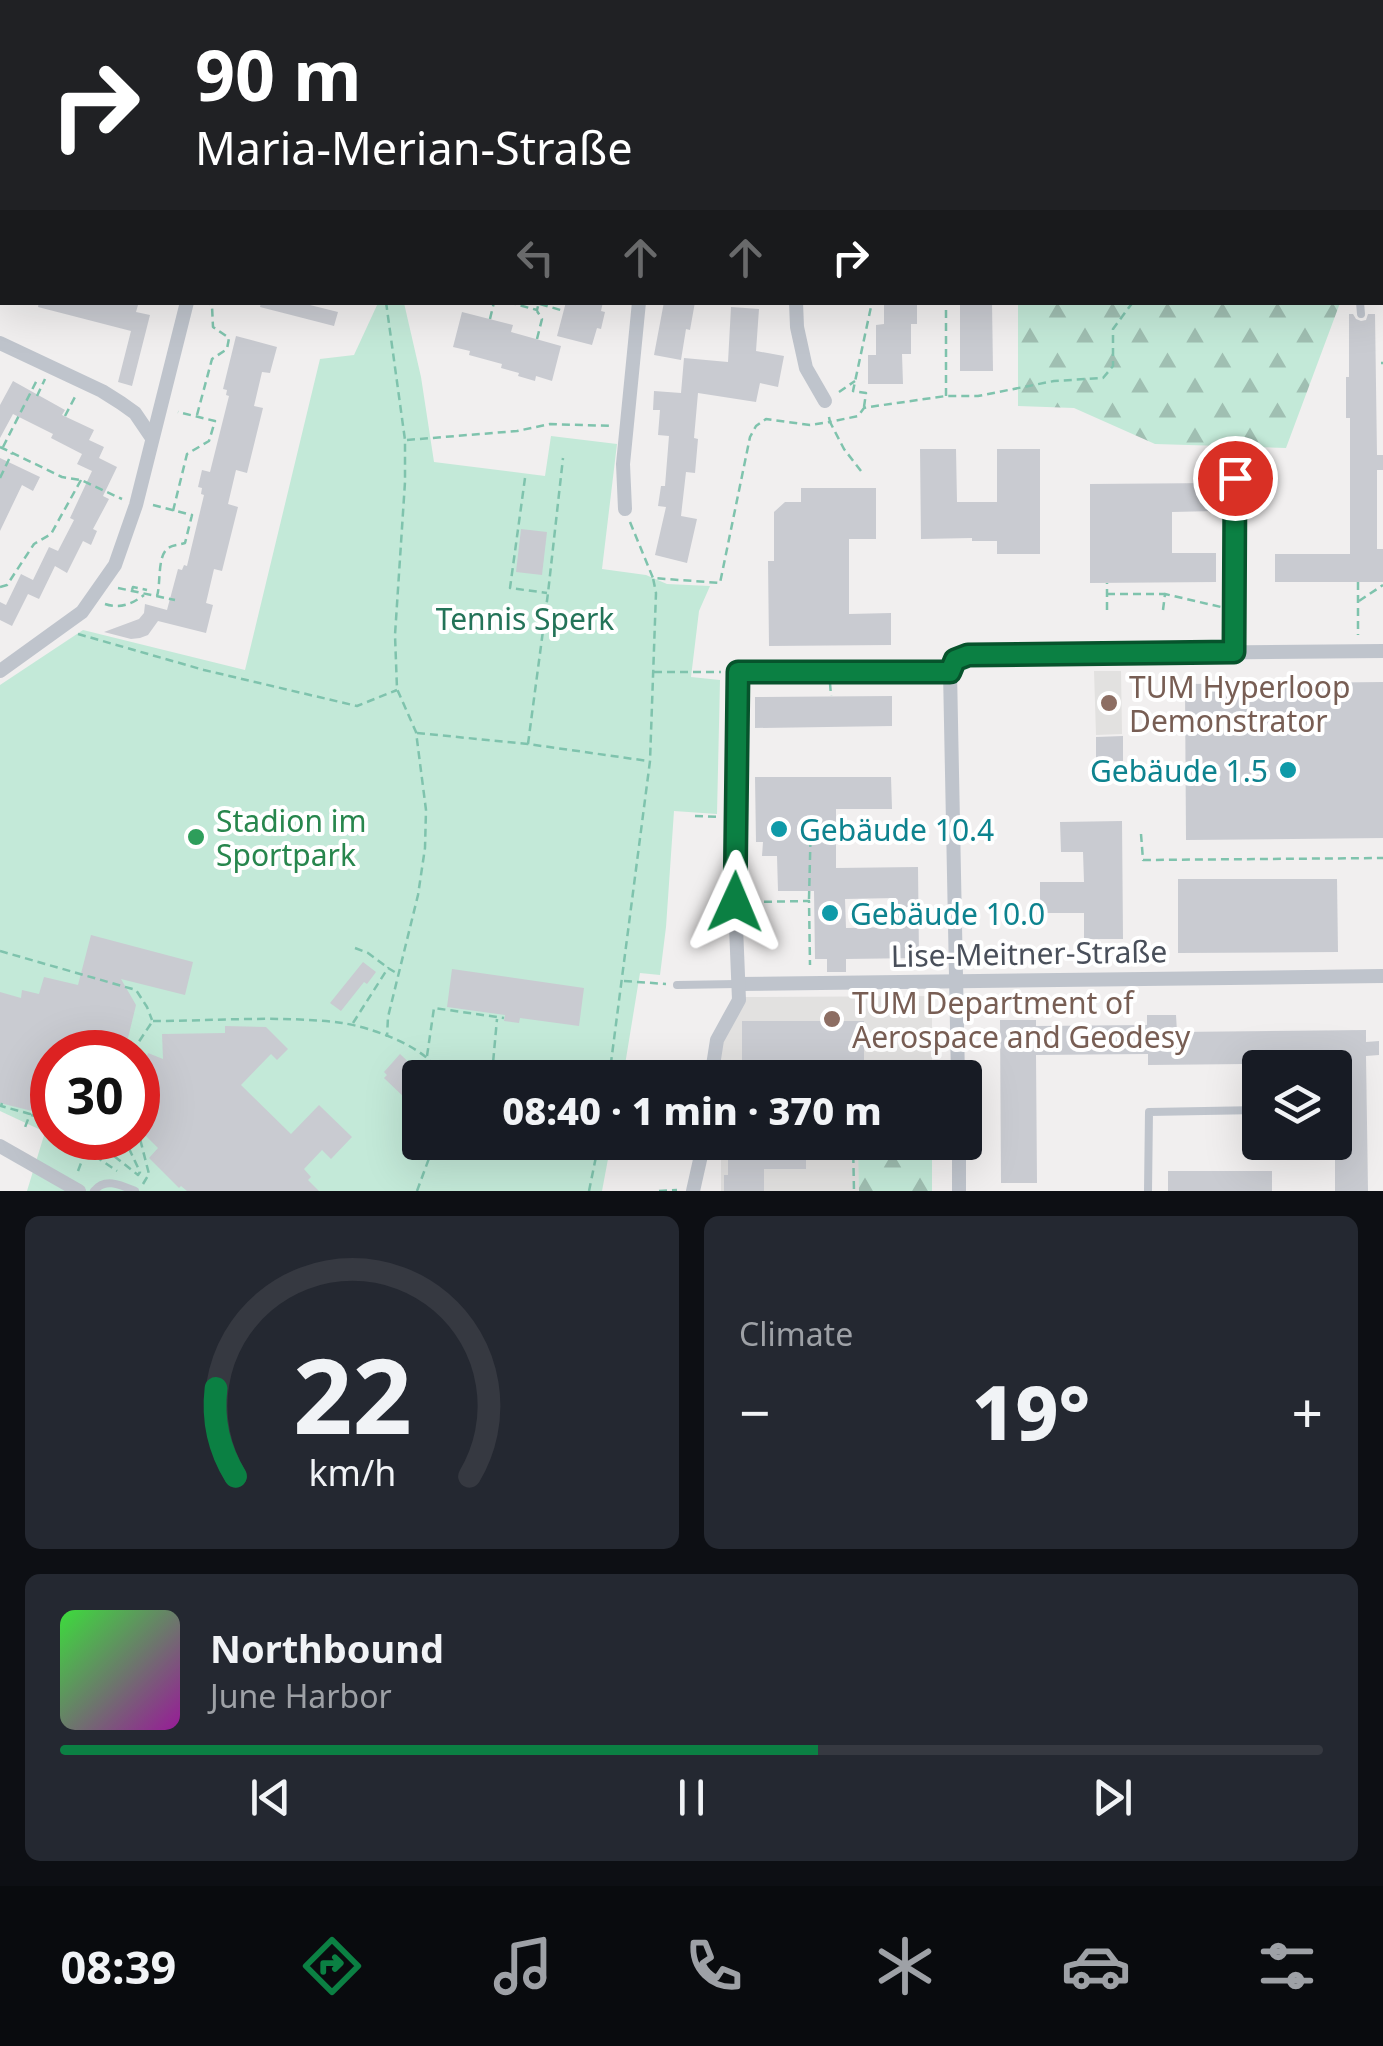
<!DOCTYPE html>
<html lang="en">
<head>
<meta charset="utf-8">
<style>
	:root { --surface:#171b24; --page:#242831; --text:#f1f3f6; --muted:#9ea1a6; --line:#363941; --accent:#0b8043 }
	body { margin:0; font-family:"Noto Sans",sans-serif; background:var(--page); color:var(--text); height:100vh; display:flex; flex-direction:column; font-size:38px; white-space:nowrap }
	* { box-sizing:border-box; margin:0 }
	p { font-size:32px; color:var(--muted) }
	.icon { flex:none; width:55px; height:55px; fill:none; stroke:currentColor; stroke-width:2; stroke-linecap:round; stroke-linejoin:round }
	.map { position:relative; height:1191px; overflow:hidden }
	.details { display:flex; flex-direction:column; gap:25px; padding:25px; background:#0d0f14; flex:1 }
	.details>* { flex:none }
	.banner { position:absolute; left:0px; top:0px; width:1385px; height:305px; box-shadow:0 10px 40px #0002; background:#202124; color:#fff; overflow:hidden }
	.controls { position:absolute; left:1242px; top:1050px; display:grid; gap:20px }
	.controls a { display:grid; place-items:center; width:110px; height:110px; border-radius:10px; background:var(--surface); box-shadow:0 10px 40px #0002; font-size:50px }
	.speed { position:absolute; left:30px; top:1030px; display:flex; gap:20px; font-size:50px; font-weight:700; text-align:center }
	.speed>* { display:grid; place-content:center; width:130px; height:130px; border-radius:50%; background:var(--surface); box-shadow:0 10px 40px #0002; line-height:1 }
	.speed .limit { border:15px solid #d22; background:#fff; color:#111 }
	.pin { position:absolute; display:grid; place-items:center; width:85px; height:85px; color:#fff; margin:-42px; border:5px solid #fff; border-radius:50%; box-shadow:0 2px 10px #0007 }
	.me { position:absolute; width:110px; margin:-55px; rotate:1deg; stroke-linejoin:round; filter:drop-shadow(0 0 8px #0008) }
	.turn { display:flex; align-items:center; gap:35px; height:210px; padding:0 30px; font-size:45px }
	.turn .icon { width:130px; height:130px; stroke-width:2.5 }
	.turn b { display:block; font-size:70px; line-height:85px }
	.lanes { display:flex; align-items:center; height:95px; padding:0 30px; background:#0003; justify-content:center; gap:50px; direction:ltr }
	.lanes .off { opacity:.35 }
	.big { font-size:75px; font-weight:800; line-height:1.1 }
	.details .card { flex:1; display:flex; flex-direction:column; justify-content:center; gap:15px; min-width:0; padding:0 35px; border-radius:15px; background:var(--page) }
	.details .dial { align-items:center; gap:0 }
	.dial svg { height:260px; overflow:visible; fill:none; stroke:var(--line); stroke-width:7; stroke-linecap:round; text-anchor:middle }
	.dial text { fill:var(--text); stroke:none }
	.song { display:flex; align-items:center; gap:30px }
	.cover { width:120px; height:120px; border-radius:15px; background:linear-gradient(135deg,hsl(120 70% 55%),hsl(300 70% 35%)) }
	.played { height:10px; border-radius:5px; background:linear-gradient(90deg,var(--accent) 60%,var(--line) 60%) }
	.keys { display:flex; justify-content:space-around; direction:ltr }
	.heat { display:flex; justify-content:space-between; align-items:center; font-size:55px; direction:ltr }
	.details .tiles { flex:1; display:grid; gap:25px; grid-template-columns:1fr 1fr }
	.card:last-child { grid-column:span 2 }
	.trip { position:absolute; left:402px; top:1060px; width:580px; height:100px; border-radius:10px; background:var(--surface); box-shadow:0 10px 40px #0002; font-weight:800; line-height:100px; text-align:center }
	.menu { display:flex; height:160px; justify-content:space-around; align-items:center; background:#090b0e; color:var(--muted) }
	.menu .icon { width:70px; height:70px }
	.menu .current { color:var(--accent) }
	.menu b { font-size:45px; color:var(--text) }
	.map>svg:first-child { display:block }
	.education { fill:#e2e1e0 }
	.green { fill:#c3e9d8; fill-rule:evenodd }
	.forest { fill:url(#forest-firs) }
	.building { fill:#c9cbd1; fill-rule:evenodd }
	.lines { fill:none; stroke-linecap:round; stroke-linejoin:round }
	.path { stroke:#7fc3ad; stroke-width:2.5; stroke-dasharray:8 5; stroke-linecap:butt }
	.lane { stroke:#bfc4cc; stroke-width:8 }
	.street { stroke:#bfc4cc; stroke-width:14 }
	.route-casing { stroke:#07532c; stroke-width:25 }
	.route { stroke:#0b8043; stroke-width:18 }
	.education-dot { fill:#8d6e63; stroke:#fff; stroke-width:4 }
	.culture-dot { fill:#0f9aa8; stroke:#fff; stroke-width:4 }
	.leisure-dot { fill:#2e9e5b; stroke:#fff; stroke-width:4 }
	.labels { text-anchor:middle; dominant-baseline:central; stroke-width:8; stroke-linejoin:round; paint-order:stroke }
	.park-label { font-size:30px; fill:#237358; stroke:#fff }
	.education-label { font-size:30px; fill:#785e54; stroke:#fff; text-anchor:start }
	.culture-label { font-size:30px; fill:#0d838f; stroke:#fff; text-anchor:start }
	.leisure-label { font-size:30px; fill:#27864d; stroke:#fff; text-anchor:start }
	.street-label { font-size:30px; fill:#494f5a; stroke:#fff }
</style>
</head>
<body>
<div class="map">
<svg width="1383" height="1191" viewBox="0 0 1383 1191">
	<defs>
		<pattern id="forest-firs" width="22" height="20" patternUnits="userSpaceOnUse" patternTransform="scale(2.5)"><rect width="22" height="20" fill="#c3e9d8"/><path d="M5 1l3.5 6h-7zM16 11l3.5 6h-7z" fill="#a0bfb2"/></pattern>
	</defs>
	<rect width="100%" height="100%" fill="#f1efef"/>
	<g class="education">
		<path d="M1094,671H1121L1122,734L1096,735Z"/>
		<path d="M932,996V1077H721V1040L744,997Z"/>
		<rect x="721" y="1143" width="211" height="48"/>
	</g>
	<path class="green" d="M378,303H404L421,377L434,462L545,476L551,436L617,444L602,569L646,575L667,584L710,586L699,611L691,677L720,680L717,814L674,811L666,927L660,975L640,973L623,1077L420,1078V1142L611,1143L602,1191H27L45,1132L0,1111V685L83,630L245,670L320,359L354,355ZM52,1052H138V1138H52Z"/>
	<g class="forest">
		<path d="M1018,303V302L1340,303L1286,448L1155,444L1074,408L1018,406Z"/>
		<path d="M858,1143H932V1191H859Z"/>
	</g>
	<g class="building">
		<path d="M39,302H127L138,305L136,312L150,315L132,386L118,382L131,331L38,307Z"/>
		<path d="M261,302H298L338,312L334,326L260,307Z"/>
		<path d="M566,302H603L601,311L605,312L601,329L597,328L592,345L557,336Z"/>
		<path d="M664,302H695L690,330L686,329L681,360L654,355Z"/>
		<path d="M884,302H917V324H911V354H902L903,384H868V355H876V325L884,324Z"/>
		<path d="M960,302H992L993,371H960Z"/>
		<path d="M731,307L759,309L756,351L784,356L778,387L760,383L756,402L698,393L694,438L698,439L695,473L686,472L681,516L697,519L687,563L655,555L666,507L658,506L661,486H665L669,436L658,435L660,410H653L654,391L681,393L684,358L728,362Z"/>
		<path d="M462,312L513,325L511,332L561,346L552,381L536,376L535,381L518,376L519,373L501,368L502,364L469,355L470,351L453,347Z"/>
		<path d="M1349,314H1353L1356,319L1361,321L1366,320L1368,314H1375L1377,455H1383V470H1377V549H1383V582H1275V554H1350V418H1346V377H1349Z"/>
		<path d="M236,336L277,347L270,373L262,372L254,406L263,408L247,473L236,470L228,504L238,507L222,571L214,569L206,603L213,605L206,633L158,621L148,635L140,638L131,639L104,632L139,619L144,613L145,604L167,610L178,569L182,570L184,565L187,566L204,495L201,494L202,488L198,487L202,470L210,472L229,396L226,395L227,390L223,389Z"/>
		<path d="M13,381L65,410L62,415L94,430L89,440L104,447L99,458L117,467L103,496L109,499L93,529L97,531L91,545L83,541L67,573L55,566L39,599L28,594L12,626L0,620V602L6,605L21,574L33,580L49,547L58,551L74,520L70,518L92,471L77,464L82,454L51,438L53,434L13,414L0,438V405Z"/>
		<path d="M920,449H956L957,502H997V449H1040V554H997V541H972V538L921,539Z"/>
		<path d="M0,458L40,477L33,491L22,485L0,531Z"/>
		<path d="M1215,483V511L1172,512V553H1216V582L1090,583V484Z"/>
		<path d="M801,488H876V539H849V614L891,613V645L769,646L768,561H774V512L785,502H801Z"/>
		<path d="M521,529L547,532L542,575L516,572Z"/>
		<path d="M1383,682V838L1186,840L1185,684Z"/>
		<path d="M892,696V726L755,728V697Z"/>
		<path d="M1123,736V761L1096,762V737Z"/>
		<path d="M755,777H891L892,809H836V868L918,867L919,958L846,959V972H827V959H815L814,891H778L777,856H762L763,842H756ZM896,898V927L846,928L845,899Z"/>
		<path d="M1122,821L1123,939H1084V913H1040V882H1084L1083,852H1061L1060,822Z"/>
		<path d="M1178,879H1337L1338,952L1178,953Z"/>
		<path d="M91,935L193,962L185,995L121,979L136,1005L128,1038L115,1044L113,1052H52V1116L0,1103V992L21,998L22,990L39,994L44,977L78,985Z"/>
		<path d="M363,962L376,972L367,984L364,982L341,1011L330,1003Z"/>
		<path d="M452,969L584,988L579,1026L520,1018L519,1023L504,1021L505,1015L447,1007Z"/>
		<path d="M1147,1015H1176L1177,1032L1366,1030V1042L1379,1041V1055L1366,1056L1368,1191H1335V1068L1333,1063L1148,1065V1054L1036,1055L1037,1183H1001L1000,1020H1036V1026L1147,1025Z"/>
		<rect x="742" y="1021" width="122" height="57"/>
		<path d="M225,1026L266,1027L288,1049L277,1060L271,1054L241,1085L291,1134L319,1105L352,1137L331,1159L322,1150L304,1169L311,1177L308,1180L319,1191H187L181,1186L179,1188L149,1158L158,1148L144,1134L150,1128L138,1115V1104L144,1098L138,1093L155,1075L141,1069L148,1053L163,1059L162,1034L225,1033Z"/>
		<path d="M400,1054L420,1073V1113H406V1099L384,1078L387,1075L384,1072Z"/>
		<path d="M728,1142H806V1169H764V1191H724V1175H728Z"/>
		<rect x="1168" y="1171" width="104" height="20"/>
	</g>
	<g class="lines">
		<g class="path">
			<path d="M494,0L504,2"/>
			<path d="M1258,0L1264,2"/>
			<path d="M231,1L239,2"/>
			<path d="M27,2V0"/>
			<path d="M71,2L72,0"/>
			<path d="M306,2L307,0"/>
			<path d="M671,2L672,0"/>
			<path d="M685,2L686,0"/>
			<path d="M767,2V0"/>
			<path d="M801,2V0"/>
			<path d="M1222,2V0"/>
			<path d="M1382,49H1383"/>
			<path d="M1382,93L1383,88"/>
			<path d="M0,95L2,96"/>
			<path d="M2,102L1,110L2,111"/>
			<path d="M1382,123H1383"/>
			<path d="M0,269L2,259"/>
			<path d="M386,302L405,440V482L395,635L397,689L416,732L426,810L425,848L418,895L388,1017L387,1037"/>
			<path d="M508,302L537,310L539,302"/>
			<path d="M540,304L564,311"/>
			<path d="M490,319L494,302"/>
			<path d="M537,339L542,319L537,311"/>
			<path d="M1381,363H1383"/>
			<path d="M839,392L855,381"/>
			<path d="M37,396L45,379"/>
			<path d="M946,396V302"/>
			<path d="M864,407L866,393L853,391L872,302"/>
			<path d="M197,415L212,359L227,349L229,338L213,327L212,306L208,302"/>
			<path d="M65,416L76,395"/>
			<path d="M407,440L517,431L550,424L613,426"/>
			<path d="M0,447L62,477L81,480L122,499"/>
			<path d="M3,447L38,378"/>
			<path d="M861,471L844,449L830,422L858,416L864,408L869,407L946,396H978L1054,381L1103,378L1113,366V329L1133,302"/>
			<path d="M0,478L12,453"/>
			<path d="M525,478L510,588L547,593"/>
			<path d="M153,505L192,515L185,543C179,545 173,545 168,548C157,556 161,584 157,596"/>
			<path d="M173,511L187,454L209,441L215,421L178,412"/>
			<path d="M630,522L653,578L720,583L750,437L756,426L766,419L810,425L830,422L829,417"/>
			<path d="M1358,582V635"/>
			<path d="M0,587L7,585L34,544L51,534L81,480"/>
			<path d="M118,588L175,600"/>
			<path d="M132,590L133,587L147,590"/>
			<path d="M1107,594H1165"/>
			<path d="M1359,601L1383,585"/>
			<path d="M105,604C120,609 132,604 144,595"/>
			<path d="M1107,610V583"/>
			<path d="M1163,610L1165,594L1221,607"/>
			<path d="M78,634L204,670L357,706L397,690"/>
			<path d="M654,672H721"/>
			<path d="M830,683L831,696"/>
			<path d="M417,733L528,744L648,761"/>
			<path d="M528,744L548,593L563,458"/>
			<path d="M695,816L720,817"/>
			<path d="M1141,834L1143,860L1383,858"/>
			<path d="M809,899L811,817"/>
			<path d="M751,902L809,901L810,965"/>
			<path d="M355,948L368,953L387,967"/>
			<path d="M0,951L136,990L147,1007L152,1020"/>
			<path d="M624,981L666,984"/>
			<path d="M153,1021C213,1021 283,1015 342,1023C370,1027 433,1048 441,1078"/>
			<path d="M353,1023L388,968L398,974"/>
			<path d="M114,1050L121,1052"/>
			<path d="M132,1052L152,1022"/>
			<path d="M427,1056L434,1008L504,1018"/>
			<path d="M440,1069L449,1068L507,1078"/>
			<path d="M492,1074L497,1019"/>
			<path d="M609,1078L650,761L656,593L653,578"/>
			<path d="M2,1103L1,1106L30,1114L24,1130"/>
			<path d="M31,1115L40,1117L41,1113"/>
			<path d="M52,1122L51,1123L52,1125"/>
			<path d="M69,1138L85,1149"/>
			<path d="M94,1140L138,1175L140,1172L124,1138"/>
			<path d="M853,1142L854,1191"/>
			<path d="M72,1152L83,1138"/>
			<path d="M71,1153L86,1150L117,1171"/>
			<path d="M78,1171L86,1150L96,1138"/>
			<path d="M143,1184L149,1174L138,1131L157,1111"/>
			<path d="M417,1191L435,1142"/>
			<path d="M589,1191L599,1142"/>
			<path d="M659,1191L677,1190"/>
		</g>
		<g class="lane">
			<path d="M1382,209L1383,208"/>
			<path d="M1360,302L1361,314"/>
			<path d="M1234,653L1235,477"/>
			<path d="M738,672L950,671"/>
			<path d="M677,985L737,984"/>
			<path d="M94,1191C105,1177 121,1185 135,1191"/>
			<path d="M1148,1191L1149,1112L1260,1110"/>
		</g>
		<g class="street">
			<path d="M545,2L546,0"/>
			<path d="M989,2L990,0"/>
			<path d="M796,302L797,327L806,368L825,401"/>
			<path d="M0,343L102,391L121,403L135,413L152,438"/>
			<path d="M625,509L623,464L639,302"/>
			<path d="M0,671L82,612L115,565L136,505L187,302"/>
			<path d="M738,984L1383,976"/>
			<path d="M711,1078L717,1040L739,1000L735,902L738,672"/>
			<path d="M958,1078L950,671L955,660L968,655L1383,651"/>
			<path d="M959,1142V1191"/>
			<path d="M0,1146L79,1191"/>
			<path d="M693,1191L704,1142"/>
		</g>
	</g>
	<g class="lines">
		<defs>
			<path id="route" d="M735,902L738,672H950L955,660L968,655L1234,652L1235,478"/>
		</defs>
		<use href="#route" class="route-casing"/>
		<use href="#route" class="route"/>
	</g>
	<g class="education-dot">
		<circle cx="1109" cy="703" r="10"/>
		<circle cx="832" cy="1019" r="10"/>
	</g>
	<g class="culture-dot">
		<circle cx="1288" cy="770" r="10"/>
		<circle cx="779" cy="829" r="10"/>
		<circle cx="830" cy="913" r="10"/>
	</g>
	<circle class="leisure-dot" cx="196" cy="837" r="10"/>
	<g class="labels">
		<g class="park-label">
			<text x="525" y="618">Tennis Sperk</text>
		</g>
		<g class="education-label">
			<text x="1129" y="686">TUM Hyperloop<tspan x="1129" dy="34">Demonstrator</tspan></text>
			<text x="852" y="1002">TUM Department of<tspan x="852" dy="34">Aerospace and Geodesy</tspan></text>
		</g>
		<g class="culture-label">
			<text x="1268" y="770" text-anchor="end">Gebäude 1.5</text>
			<text x="799" y="829">Gebäude 10.4</text>
			<text x="850" y="913">Gebäude 10.0</text>
		</g>
		<g class="leisure-label">
			<text x="216" y="820">Stadion im<tspan x="216" dy="34">Sportpark</tspan></text>
		</g>
		<g class="street-label">
			<text transform="translate(1029 953) rotate(-1)">Lise-Meitner-Straße</text>
		</g>
	</g>
</svg>
<div class="controls">
<a><svg class="icon" aria-label="layers" viewBox="0 0 24 24"><path d="M12 4l9 5-9 5-9-5zM3 14l9 5 9-5"/></svg></a>
</div>
<div class="speed"><div class="limit">30</div></div>
<div class="pin" style="left:1235px;top:478px;background:#d93025"><svg class="icon" aria-label="arrive" viewBox="0 0 24 24"><path d="M6 21V4h12l-3 4 3 4H6"/></svg></div>
<svg class="me" style="left:735px;top:902px" viewBox="-20 -20 40 40"><path d="M0-17L14 15 0 8-14 15z" fill="#0b8043" stroke="#fff" stroke-width="4"/></svg>
<div class="trip">08:40 · 1 min · 370 m</div>
<div class="banner">
<div class="turn"><svg class="icon" aria-label="right" viewBox="0 0 24 24"><path d="M7 20v-9h11M14 6l5 5-5 5"/></svg><div><b>90 m</b>Maria-Merian-Straße</div></div>
<div class="lanes"><svg class="icon off" aria-label="left" viewBox="0 0 24 24"><path d="M17 20v-9H6M10 6l-5 5 5 5"/></svg><svg class="icon off" aria-label="ahead" viewBox="0 0 24 24"><path d="M12 20V5M6 11l6-6 6 6"/></svg><svg class="icon off" aria-label="ahead" viewBox="0 0 24 24"><path d="M12 20V5M6 11l6-6 6 6"/></svg><svg class="icon" aria-label="right" viewBox="0 0 24 24"><path d="M7 20v-9h11M14 6l5 5-5 5"/></svg></div>
</div>
</div>
<section class="details">
<div class="tiles">
<div class="card dial"><svg viewBox="0 0 100 80">
<path d="M14 69A42 42 0 1 1 86 69"/>
<path d="M14 69A42 42 0 0 1 8 42" stroke="#0b8043"/>
<text x="50" y="56" font-size="32" font-weight="700">22</text>
<text x="50" y="72" font-size="11">km/h</text>
</svg></div>
<div class="card"><p>Climate</p>
<div class="heat"><a>−</a><b class="big">19°</b><a>+</a></div>
</div>
<div class="card">
<div class="song"><i class="cover"></i><div><b>Northbound</b><p>June Harbor</p></div></div>
<div class="played"></div>
<div class="keys"><svg class="icon" aria-label="previous" viewBox="0 0 24 24"><path d="M18 5L8 12l10 7zM5 5v14"/></svg><svg class="icon" aria-label="pause" viewBox="0 0 24 24"><path d="M8 5v14M16 5v14"/></svg><svg class="icon" aria-label="next" viewBox="0 0 24 24"><path d="M6 5l10 7-10 7zM19 5v14"/></svg></div>
</div>
</div>
</section>
<nav class="menu">
<b>08:39</b>
<svg class="icon current" aria-label="directions" viewBox="0 0 24 24"><path d="M12 3l9 9-9 9-9-9zM9 14v-3h6M13 9l2 2-2 2"/></svg>
<svg class="icon" aria-label="music" viewBox="0 0 24 24"><path d="M9 18V5l10-2v13"/><circle cx="6" cy="18" r="3"/><circle cx="16" cy="16" r="3"/></svg>
<svg class="icon" aria-label="phone" viewBox="0 0 24 24"><path d="M5 4h4l2 5-3 2q2 4 5 5l2-3 5 2v4C11 20 4 13 5 4z"/></svg>
<svg class="icon" aria-label="climate" viewBox="0 0 24 24"><path d="M12 3v18M4 7l16 10M4 17L20 7"/></svg>
<svg class="icon" aria-label="car" viewBox="0 0 24 24"><path d="M5 17H2v-5l4-1 3-4h7l3 4 3 1v5h-3M9 17h6M6 11h13"/><circle cx="7" cy="17" r="2"/><circle cx="17" cy="17" r="2"/></svg>
<svg class="icon" aria-label="filters" viewBox="0 0 24 24"><path d="M4 7h16M4 17h16"/><circle cx="9" cy="7" r="2"/><circle cx="15" cy="17" r="2"/></svg>
</nav>
</body>
</html>
